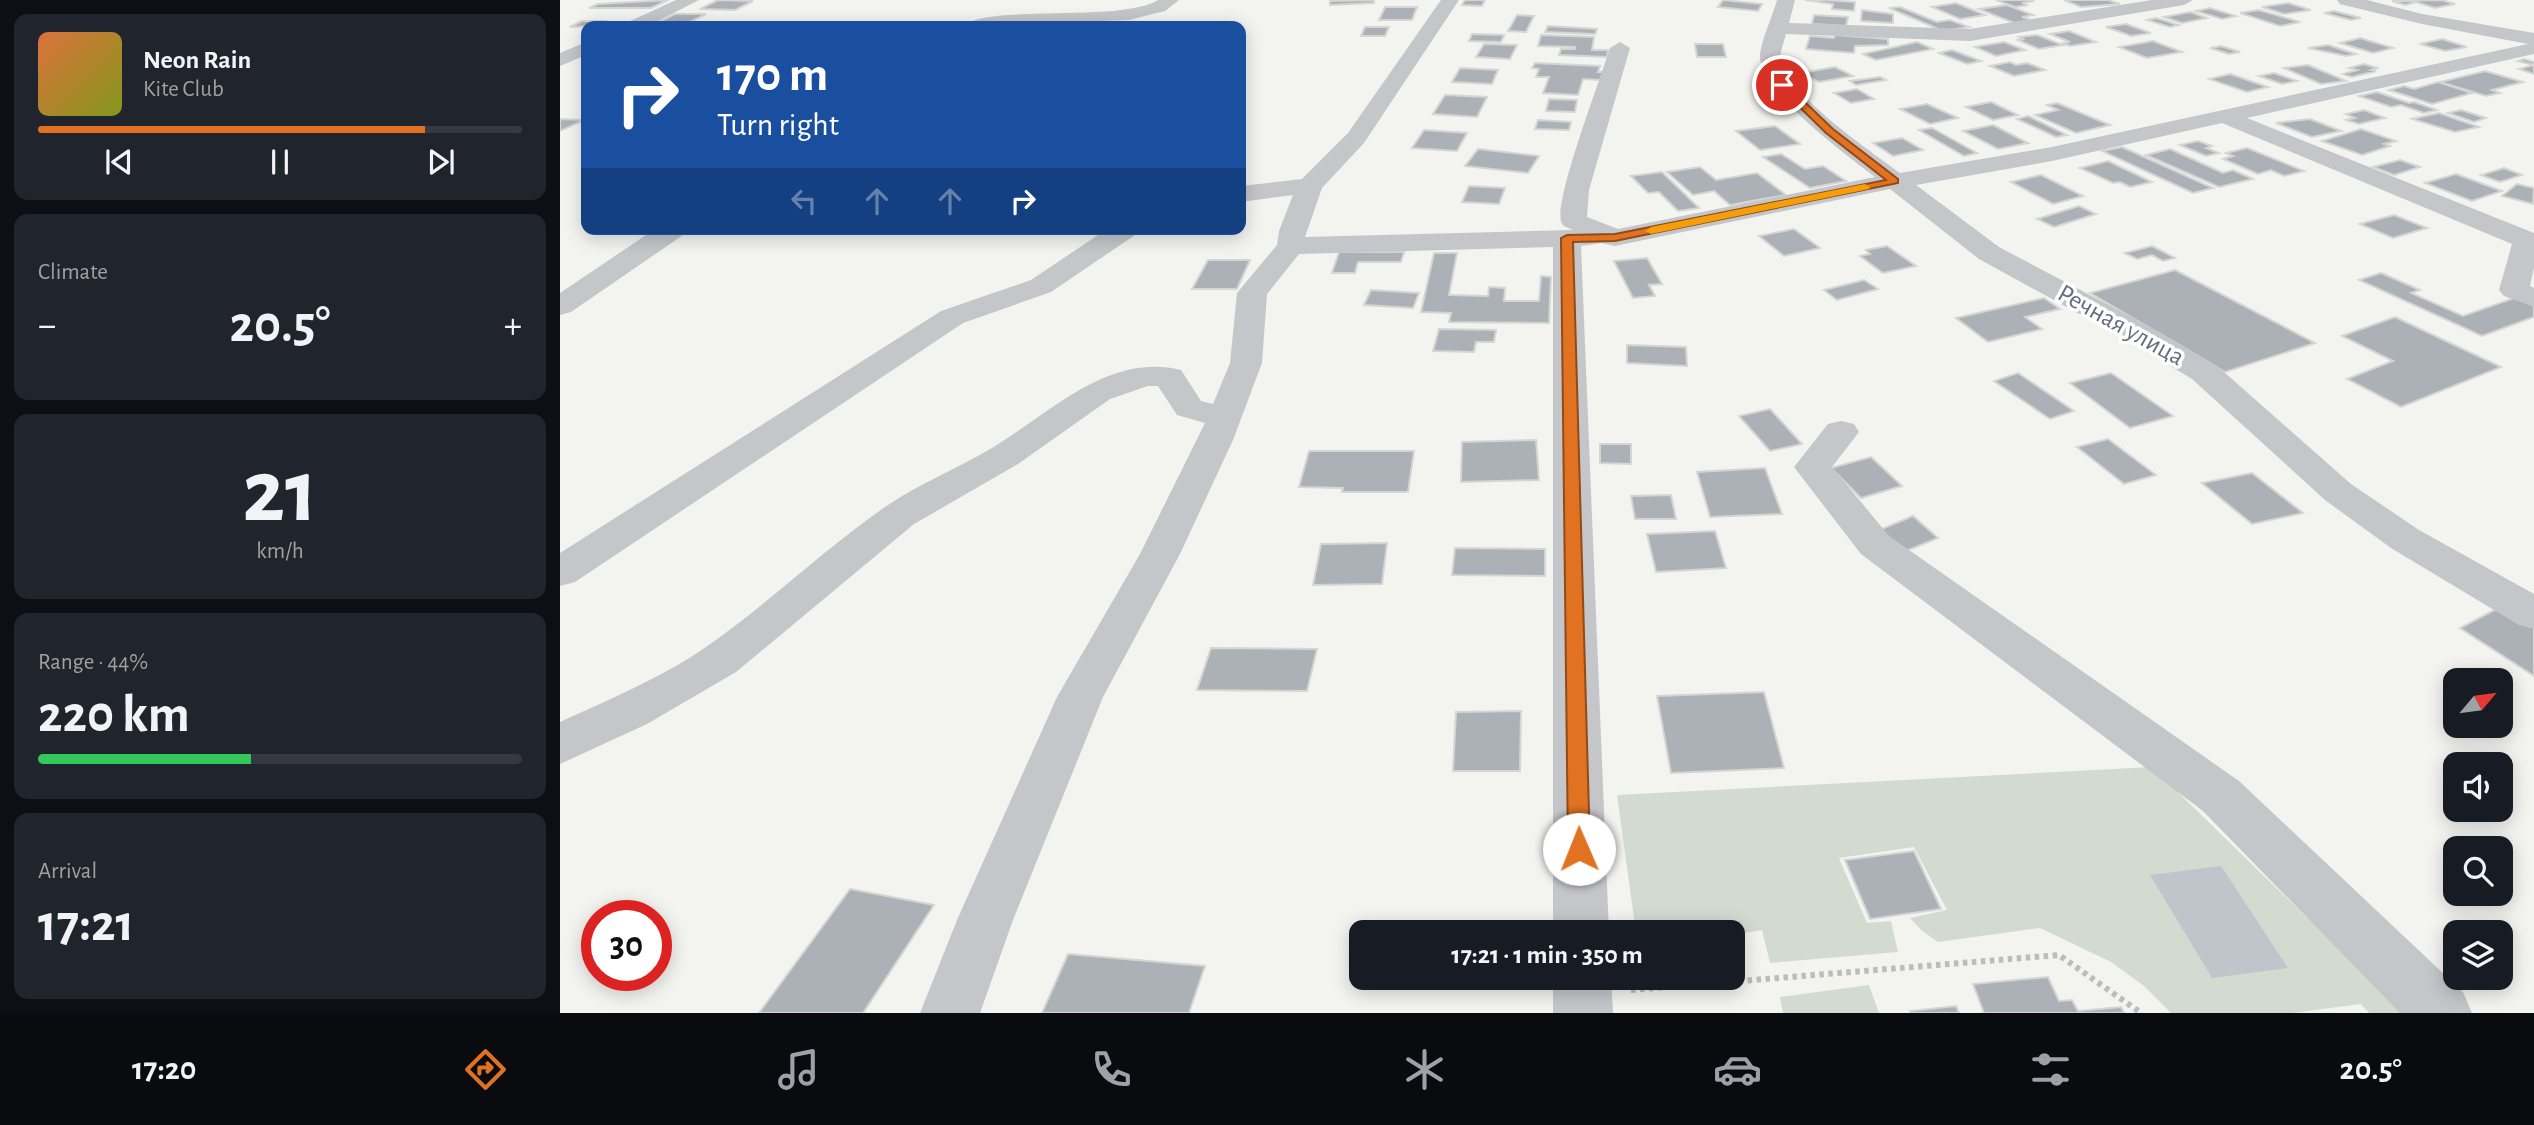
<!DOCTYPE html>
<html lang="en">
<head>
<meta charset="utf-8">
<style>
	:root { --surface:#171b24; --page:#20242c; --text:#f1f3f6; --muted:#9ea1a6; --line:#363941; --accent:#e17222 }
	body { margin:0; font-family:"Alegreya Sans",sans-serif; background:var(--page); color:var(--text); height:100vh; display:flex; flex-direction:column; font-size:26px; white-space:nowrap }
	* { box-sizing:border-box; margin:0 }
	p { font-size:23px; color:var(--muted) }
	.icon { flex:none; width:38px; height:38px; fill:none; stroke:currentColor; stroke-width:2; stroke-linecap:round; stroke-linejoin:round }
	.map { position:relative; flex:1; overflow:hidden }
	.drawer { display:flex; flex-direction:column; gap:14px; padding:14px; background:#0d0f14; width:560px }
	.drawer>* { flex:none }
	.top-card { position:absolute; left:21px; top:21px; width:665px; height:214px; border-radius:14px; box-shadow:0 4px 18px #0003; background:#1a4fa0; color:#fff; overflow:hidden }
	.needle { width:46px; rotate:61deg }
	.controls { position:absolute; left:1883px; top:668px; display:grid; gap:14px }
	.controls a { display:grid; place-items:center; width:70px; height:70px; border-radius:14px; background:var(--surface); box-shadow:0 4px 18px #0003; font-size:35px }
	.speed { position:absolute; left:21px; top:900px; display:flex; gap:14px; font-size:35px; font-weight:700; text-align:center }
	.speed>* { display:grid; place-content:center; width:91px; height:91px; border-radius:50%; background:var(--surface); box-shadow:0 4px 18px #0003; line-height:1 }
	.speed .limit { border:10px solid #d22; background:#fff; color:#111 }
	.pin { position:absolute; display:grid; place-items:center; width:60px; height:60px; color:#fff; margin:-30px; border:4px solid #fff; border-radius:50%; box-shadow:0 2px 7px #0007 }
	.me { position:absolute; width:77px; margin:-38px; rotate:359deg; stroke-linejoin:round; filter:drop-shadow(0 0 5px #0008) }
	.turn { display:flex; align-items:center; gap:24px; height:147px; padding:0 21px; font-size:32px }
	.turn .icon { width:91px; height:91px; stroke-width:2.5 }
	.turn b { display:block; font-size:49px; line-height:60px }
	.lanes { display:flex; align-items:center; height:66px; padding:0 21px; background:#0003; justify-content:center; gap:35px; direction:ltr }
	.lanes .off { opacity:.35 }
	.big { font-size:52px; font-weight:700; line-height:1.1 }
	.drawer .card { flex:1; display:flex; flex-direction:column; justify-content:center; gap:10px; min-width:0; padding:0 24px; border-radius:14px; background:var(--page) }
	.drawer .dial { align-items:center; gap:0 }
	.dial b { font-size:91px; line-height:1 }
	.song { display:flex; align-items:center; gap:21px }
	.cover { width:84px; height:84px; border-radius:10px; background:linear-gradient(135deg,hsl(20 70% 55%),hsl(70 70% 35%)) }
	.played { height:7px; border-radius:4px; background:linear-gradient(90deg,var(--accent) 80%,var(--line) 80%) }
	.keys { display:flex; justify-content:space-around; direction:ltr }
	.heat { display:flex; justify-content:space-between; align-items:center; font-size:38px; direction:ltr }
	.charge { height:10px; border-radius:5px; background:linear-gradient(90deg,#34c759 44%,var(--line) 0) }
	.trip { position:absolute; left:789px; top:920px; width:396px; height:70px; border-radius:14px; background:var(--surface); box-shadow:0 4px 18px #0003; font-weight:700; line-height:70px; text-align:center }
	.menu { display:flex; height:112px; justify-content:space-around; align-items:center; background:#090b0e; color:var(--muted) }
	.menu .icon { width:49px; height:49px }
	.menu .active { color:var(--accent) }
	.menu b { font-size:32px; color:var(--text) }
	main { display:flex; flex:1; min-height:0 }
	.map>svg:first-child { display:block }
	.green { fill:#d3dbd1 }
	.water { fill:#bec6cc }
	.building { fill:#acb1b8; stroke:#d5d5d3; stroke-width:2 }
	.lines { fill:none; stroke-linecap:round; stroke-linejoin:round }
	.path { stroke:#bbbcbf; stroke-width:6; stroke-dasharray:4.5 4.5; stroke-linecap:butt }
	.minor { fill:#c4c6ca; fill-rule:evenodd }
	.route { fill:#e17222; stroke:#924a16; stroke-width:2 }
	.slow { fill:#f59e0b }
	.labels { text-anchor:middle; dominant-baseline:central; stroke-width:7; stroke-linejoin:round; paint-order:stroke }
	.street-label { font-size:26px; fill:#636e81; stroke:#fff }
</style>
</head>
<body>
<main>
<section class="drawer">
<div class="card">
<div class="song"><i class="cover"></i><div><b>Neon Rain</b><p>Kite Club</p></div></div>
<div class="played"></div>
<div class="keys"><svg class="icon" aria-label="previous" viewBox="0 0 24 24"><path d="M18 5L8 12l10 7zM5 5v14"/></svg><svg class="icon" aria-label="pause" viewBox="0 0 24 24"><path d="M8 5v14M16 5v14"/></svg><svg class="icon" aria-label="next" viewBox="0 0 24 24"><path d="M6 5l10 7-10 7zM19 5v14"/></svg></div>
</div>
<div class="card"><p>Climate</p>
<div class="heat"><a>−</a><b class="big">20.5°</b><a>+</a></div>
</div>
<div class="card dial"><b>21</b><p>km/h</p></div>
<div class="card"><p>Range · 44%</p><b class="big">220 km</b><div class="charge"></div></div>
<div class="card"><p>Arrival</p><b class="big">17:21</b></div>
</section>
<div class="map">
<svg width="1974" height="1013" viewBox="0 0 1974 1013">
	<rect width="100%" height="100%" fill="#f3f4f0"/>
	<g class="green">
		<path d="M1592,767L1845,1013H1809L1801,1004L1733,1013H1611L1584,986L1551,962L1480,928L1378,942L1362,931L1350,918L1387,910L1354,847L1279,858L1307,923L1331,921L1338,952L1210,963L1202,930L1173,935L1076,933L1057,795Z"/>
		<path d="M1309,985L1319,1013H1223L1220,997Z"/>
	</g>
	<path class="water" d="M1661,866L1728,968L1652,978L1590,875Z"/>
	<g class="building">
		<path d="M108,0L91,8H29L38,4Z"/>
		<path d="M158,0L193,1L175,10L140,9Z"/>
		<path d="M814,0V3L770,5V1Z"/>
		<path d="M905,0H925L922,6L902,5Z"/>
		<path d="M1163,0L1202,4L1198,11L1158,7Z"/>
		<path d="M1245,0H1264L1295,2L1294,11L1272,9L1273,4Z"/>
		<path d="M1436,0H1471L1474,1L1462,3L1468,5L1455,7Z"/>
		<path d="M1504,0H1548L1560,4L1521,7Z"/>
		<path d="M1881,0L1895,4L1875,8L1856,2L1845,5L1832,1Z"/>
		<path d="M1396,3L1425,15L1400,19L1372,7Z"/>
		<path d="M1728,3L1751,10L1724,14L1702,7Z"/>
		<path d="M1447,5L1473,15L1462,17L1471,20L1454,23L1419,9Z"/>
		<path d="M825,7H857L852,20H819Z"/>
		<path d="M1340,7L1377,22L1390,20L1409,27L1383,31L1329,8Z"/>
		<path d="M1650,8L1676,16L1662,19L1636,11Z"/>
		<path d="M1302,10L1333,14V23L1301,21Z"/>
		<path d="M1699,10L1740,22L1720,26L1680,13Z"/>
		<path d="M1774,11L1801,18L1791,20L1764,13Z"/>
		<path d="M1630,12L1647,18L1622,23L1604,17Z"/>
		<path d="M115,14H146L126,24H95Z"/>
		<path d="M957,15L974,16L966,32L948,31Z"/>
		<path d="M1254,15L1288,17L1286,26L1252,24Z"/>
		<path d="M1596,18L1619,25L1610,27L1587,20Z"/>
		<path d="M22,21H47L37,26L10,27Z"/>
		<path d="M1566,24L1591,33L1571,36L1546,27Z"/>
		<path d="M988,26L1037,29L1035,34L985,32Z"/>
		<path d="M805,27H829L825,36H801Z"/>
		<path d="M1509,31L1536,42L1510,46L1502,43L1510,42L1490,34Z"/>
		<path d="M912,34L944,35L941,42L909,41Z"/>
		<path d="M981,35L1034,37L1032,50H1048L1047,57L999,55L1001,49H1015V47L978,46Z"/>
		<path d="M1275,35L1328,39V45L1295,46L1294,53L1246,49L1250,36L1274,38Z"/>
		<path d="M1477,35L1503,45L1479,49L1458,40L1463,39L1459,37Z"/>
		<path d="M1800,38L1833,48L1813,53L1780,43Z"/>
		<path d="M1882,39L1907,47L1885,51L1860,44Z"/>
		<path d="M1593,41L1622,52L1587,58L1559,47Z"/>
		<path d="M1357,42L1373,49L1316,60L1303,54Z"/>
		<path d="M1444,42L1465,50L1436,56L1415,47Z"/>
		<path d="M924,44L957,45L950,59L916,57Z"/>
		<path d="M1135,44H1163L1166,57H1137Z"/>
		<path d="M1768,45L1796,54L1786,56L1748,48Z"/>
		<path d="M1661,46L1680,52L1669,54L1650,48Z"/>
		<path d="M1392,50L1421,61L1407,64L1379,53Z"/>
		<path d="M1964,59L1974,62V74L1959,69L1974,65L1958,61Z"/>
		<path d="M1450,62L1456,65L1467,63L1485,70L1454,76L1430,66Z"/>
		<path d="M975,63L1040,66L1038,72H1043L1040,80L1023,79L1018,95L983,93L989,77H976L979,69L972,68Z"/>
		<path d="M1804,64L1817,68L1811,70L1816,71L1792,77L1783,74L1797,70L1789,68Z"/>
		<path d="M1748,65L1786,81L1761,84L1724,68Z"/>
		<path d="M1275,67L1293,76L1259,82L1241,73Z"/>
		<path d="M900,68L938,70L932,84L892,82Z"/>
		<path d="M1925,71L1963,82L1932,90L1940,93L1926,96L1880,82Z"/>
		<path d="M1714,73L1737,81L1722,84L1699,76Z"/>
		<path d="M1670,74L1708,87L1687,92L1649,79Z"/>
		<path d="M1320,77L1326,80L1296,85L1290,81Z"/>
		<path d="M1878,82L1912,93L1872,104L1829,90L1844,86L1854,89Z"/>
		<path d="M1297,89L1314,99L1291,103L1274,93Z"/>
		<path d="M1817,92L1849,103L1854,102L1877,110L1864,113L1841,105L1831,107L1799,96Z"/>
		<path d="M885,95L927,97L917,117L873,114Z"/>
		<path d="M989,99L1017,100L1015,112L986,111Z"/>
		<path d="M1431,102L1458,115L1433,120L1406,107Z"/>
		<path d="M1497,103L1550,125L1516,133L1475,115L1498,110L1487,105Z"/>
		<path d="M1367,104L1398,118L1370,124L1340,109Z"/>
		<path d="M1804,110L1825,118L1799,124L1786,120L1795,118L1786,114Z"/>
		<path d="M1901,110L1926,118L1914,122L1888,113Z"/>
		<path d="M1879,113L1919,127L1895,132L1852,119Z"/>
		<path d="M1468,116L1507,135L1496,137L1457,119Z"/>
		<path d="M0,119L24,120L0,131Z"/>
		<path d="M1750,119L1781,131L1752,137L1716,123Z"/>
		<path d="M978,120L1011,122L1009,130L975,129Z"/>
		<path d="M1433,125L1468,143L1438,149L1403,131Z"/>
		<path d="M1215,126L1240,144L1200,150L1176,131Z"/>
		<path d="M1372,128L1417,153L1404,156L1359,130Z"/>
		<path d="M1801,129L1836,141L1824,144L1830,146L1802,155L1762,141Z"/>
		<path d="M864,130L907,133L897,151L852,148Z"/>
		<path d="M1342,138L1363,150L1333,156L1313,143Z"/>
		<path d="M1638,141L1652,146L1646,148L1659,153L1646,156L1620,145Z"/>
		<path d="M1562,147L1653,188L1633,193L1542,151Z"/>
		<path d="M1687,148L1744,171L1724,176L1711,170L1698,174L1663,159L1673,156L1666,153Z"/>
		<path d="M918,149L979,156L968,173L905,166Z"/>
		<path d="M1610,149L1663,173L1673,170L1693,179L1659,187L1586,155Z"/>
		<path d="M1221,154L1245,169L1263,166L1286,181L1250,188L1203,157Z"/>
		<path d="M1840,160L1860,167L1834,175L1813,167Z"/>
		<path d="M1548,161L1592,182L1570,187L1560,182L1553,183L1520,168Z"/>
		<path d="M1140,167L1156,180L1197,173L1226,195L1170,205L1154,191L1133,195L1107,172Z"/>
		<path d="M1944,168L1962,175L1940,182L1921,175Z"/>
		<path d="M1102,172L1139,208L1118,211L1099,192L1088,193L1071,176Z"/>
		<path d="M1896,174L1942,191L1912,201L1865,183Z"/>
		<path d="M1481,175L1523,196L1493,204L1451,182Z"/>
		<path d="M1957,184L1974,188L1973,204L1942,196Z"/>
		<path d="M909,186L945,188L939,204L902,202Z"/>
		<path d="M1519,206L1536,214L1494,227L1477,219Z"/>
		<path d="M1834,215L1867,228L1833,238L1800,224Z"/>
		<path d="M1234,229L1260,248L1224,256L1199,236Z"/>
		<path d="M1327,246L1356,266L1323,273L1300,256L1310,254L1306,250Z"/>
		<path d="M1592,246L1615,258L1603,261L1592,255L1577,259L1565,253Z"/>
		<path d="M779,252H844L841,262H798L795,273H772Z"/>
		<path d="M874,253H897L889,295L928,296L929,287L945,288L944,301H979L981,276L991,277L989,323L889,322L891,313L861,312Z"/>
		<path d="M1087,258L1102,284L1089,285L1095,296L1073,298L1054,261Z"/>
		<path d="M648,260H690L677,289H632Z"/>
		<path d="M1615,270L1755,343L1665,372L1530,293Z"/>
		<path d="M1821,273L1860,290L1851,293L1903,316L1957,297L1974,304V317L1922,336L1799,280Z"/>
		<path d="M1304,280L1318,289L1277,300L1264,290Z"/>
		<path d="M811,290L859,293L853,308L804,305Z"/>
		<path d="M1484,298L1500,309L1465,317L1482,329L1428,342L1396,318Z"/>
		<path d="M1835,317L1941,367L1841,407L1787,379L1833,361L1782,336Z"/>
		<path d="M879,329L936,330L934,342H916L914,352L873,351Z"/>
		<path d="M1067,345L1126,347L1127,366L1067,363Z"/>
		<path d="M1458,373L1514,411L1490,419L1434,381Z"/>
		<path d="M1551,373L1613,416L1570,428L1510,383Z"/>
		<path d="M1210,409L1242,444L1210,451L1179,416Z"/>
		<path d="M1548,439L1596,475L1564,484L1517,447Z"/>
		<path d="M976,440L979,480L901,482L902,442Z"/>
		<path d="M1040,444H1071V464L1040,463Z"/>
		<path d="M749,451H854L848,492H782L783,488L739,487Z"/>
		<path d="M1311,457L1342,486L1301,498L1271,468Z"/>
		<path d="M1205,468L1222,514L1150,517L1137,472Z"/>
		<path d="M1692,473L1743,513L1692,524L1642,483Z"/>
		<path d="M1111,495L1116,519H1075L1071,496Z"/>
		<path d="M1353,516L1378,538L1341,553L1317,531Z"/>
		<path d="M1155,531L1166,568L1096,572L1087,534Z"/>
		<path d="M827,543L822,584L753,585L761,544Z"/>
		<path d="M895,548L985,549V576L892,575Z"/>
		<path d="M1944,605L1974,624V676L1900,628Z"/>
		<path d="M651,648L757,649L747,691L637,690Z"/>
		<path d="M1204,692L1224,768L1111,773L1097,696Z"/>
		<path d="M961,711L960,771H893L896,712Z"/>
		<path d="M1354,851L1381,909L1310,919L1285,860Z"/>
		<path d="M290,889L374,905L303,1013H199Z"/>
		<path d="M508,954L645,966L629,1013H482Z"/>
		<path d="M1488,977L1499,1001L1512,1000L1518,1011L1561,1007L1564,1013H1424L1413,984Z"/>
		<path d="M1396,1006L1399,1013H1351L1350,1011Z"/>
	</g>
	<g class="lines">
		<path class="path" d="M1071,990L1499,955L1581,1013"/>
		<g class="minor">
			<path d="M116,0H139L88,26H65L68,22Z"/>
			<path d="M598,0H619L605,11L569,20L405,26C423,4 561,23 598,0Z"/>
			<path d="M881,0H899L804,143L762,188L745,237L1013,230C1009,228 1002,227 1001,221C995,197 1041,78 1050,48L1060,42L1070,48L1029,190L1027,217L1058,229L1315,177C1288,156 1201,93 1200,57C1200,43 1213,15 1217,0H1235L1229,23L1410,29L1592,0H1633L1624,5L1410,41L1226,34C1224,42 1219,53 1221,60C1231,98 1308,149 1340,173L1492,147L1968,44L1862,24L1780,4L1777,0H1807L1862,14L1974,33V54L1687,118L1974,233V268L1970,286L1974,288V307L1944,296L1939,290L1952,244L1662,123L1492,161L1356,185L1439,247L1598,331L1656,365L1791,484L1859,530L1974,594V629L1959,625L1831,548L1765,500L1632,379L1576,345L1419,259L1330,189L1055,246L1042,243L1021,246L1049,933H993V247L739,254L707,294L702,363L673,440L620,554L543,697L453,920L420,1013H360L397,920L497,697L580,554L645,423L617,415L598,386H588L550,399L458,464L354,524L176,672L87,724L0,764V722C48,700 103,677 146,647C208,604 263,550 325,507C358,484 397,469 432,448C489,414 548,352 621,370L641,401L653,404L670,363L677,293L717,245L719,231L733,195L681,202V186L742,179L788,133Z"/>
			<path d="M26,42V55L0,66V53Z"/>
			<path d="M95,229H126L123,235L11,312L0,315V293Z"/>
			<path d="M547,229H578L575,235L491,292L403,323L15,582L0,586V553L381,311L471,280Z"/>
			<path d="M1281,421L1294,424L1299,432L1272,467L1329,536L1679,781L1903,992L1912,1013H1840L1643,811L1301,554L1234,467L1268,424Z"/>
			<path d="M993,978H1051L1053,1013H993Z"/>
		</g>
	</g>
	<path class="route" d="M1219,83H1225L1273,129L1338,179V183L1055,241L1013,242L1030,849L1027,856L1019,859L1012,856L1008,849L1001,238L1007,235L1055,234L1326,180L1266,133L1219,87Z"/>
	<path class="slow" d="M1305,184L1310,187L1309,189L1091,234L1085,231L1091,227Z"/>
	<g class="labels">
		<g class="street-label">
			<text transform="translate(1561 325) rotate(29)">Речная улица</text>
		</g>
	</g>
</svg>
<div class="controls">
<a><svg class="needle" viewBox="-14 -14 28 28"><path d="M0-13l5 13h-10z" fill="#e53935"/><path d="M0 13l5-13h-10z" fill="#9ea1a6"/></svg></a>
<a><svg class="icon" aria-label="sound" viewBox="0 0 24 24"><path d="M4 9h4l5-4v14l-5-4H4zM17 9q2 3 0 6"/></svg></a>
<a><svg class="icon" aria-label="search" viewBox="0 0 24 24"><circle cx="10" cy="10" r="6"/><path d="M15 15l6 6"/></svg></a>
<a><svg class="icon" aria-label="layers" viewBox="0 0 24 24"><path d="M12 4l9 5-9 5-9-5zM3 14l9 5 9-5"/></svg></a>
</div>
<div class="speed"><div class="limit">30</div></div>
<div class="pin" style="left:1222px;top:85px;background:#d93025"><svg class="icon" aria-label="arrive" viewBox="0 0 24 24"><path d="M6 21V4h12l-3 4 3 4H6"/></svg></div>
<svg class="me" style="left:1019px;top:849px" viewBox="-20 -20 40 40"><circle r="19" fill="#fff"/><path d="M0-13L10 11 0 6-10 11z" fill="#e17222"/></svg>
<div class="trip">17:21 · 1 min · 350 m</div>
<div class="top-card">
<div class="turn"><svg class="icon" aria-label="right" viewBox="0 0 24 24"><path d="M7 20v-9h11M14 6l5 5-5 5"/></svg><div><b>170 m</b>Turn right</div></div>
<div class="lanes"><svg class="icon off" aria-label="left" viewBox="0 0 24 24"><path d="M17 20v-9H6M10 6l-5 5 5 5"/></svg><svg class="icon off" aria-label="ahead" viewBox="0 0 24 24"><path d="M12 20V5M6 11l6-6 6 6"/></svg><svg class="icon off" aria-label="ahead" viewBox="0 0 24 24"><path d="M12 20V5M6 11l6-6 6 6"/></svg><svg class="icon" aria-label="right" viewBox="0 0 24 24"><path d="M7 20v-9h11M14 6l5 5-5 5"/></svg></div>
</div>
</div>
</main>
<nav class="menu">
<b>17:20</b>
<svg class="icon active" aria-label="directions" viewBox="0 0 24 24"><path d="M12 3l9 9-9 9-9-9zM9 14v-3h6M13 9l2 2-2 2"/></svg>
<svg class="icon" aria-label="music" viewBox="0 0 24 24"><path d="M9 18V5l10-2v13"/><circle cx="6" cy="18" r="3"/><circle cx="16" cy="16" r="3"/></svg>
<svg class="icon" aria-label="phone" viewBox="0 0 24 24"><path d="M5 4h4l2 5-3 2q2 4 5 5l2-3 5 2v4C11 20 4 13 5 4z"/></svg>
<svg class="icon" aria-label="climate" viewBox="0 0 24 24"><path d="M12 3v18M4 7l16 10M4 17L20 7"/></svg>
<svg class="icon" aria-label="car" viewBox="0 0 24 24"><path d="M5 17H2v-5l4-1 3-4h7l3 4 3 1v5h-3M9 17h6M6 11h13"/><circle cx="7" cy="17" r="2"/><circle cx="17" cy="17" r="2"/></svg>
<svg class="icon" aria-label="filters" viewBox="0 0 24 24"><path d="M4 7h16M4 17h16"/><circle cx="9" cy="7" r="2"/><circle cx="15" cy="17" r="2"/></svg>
<b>20.5°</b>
</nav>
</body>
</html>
